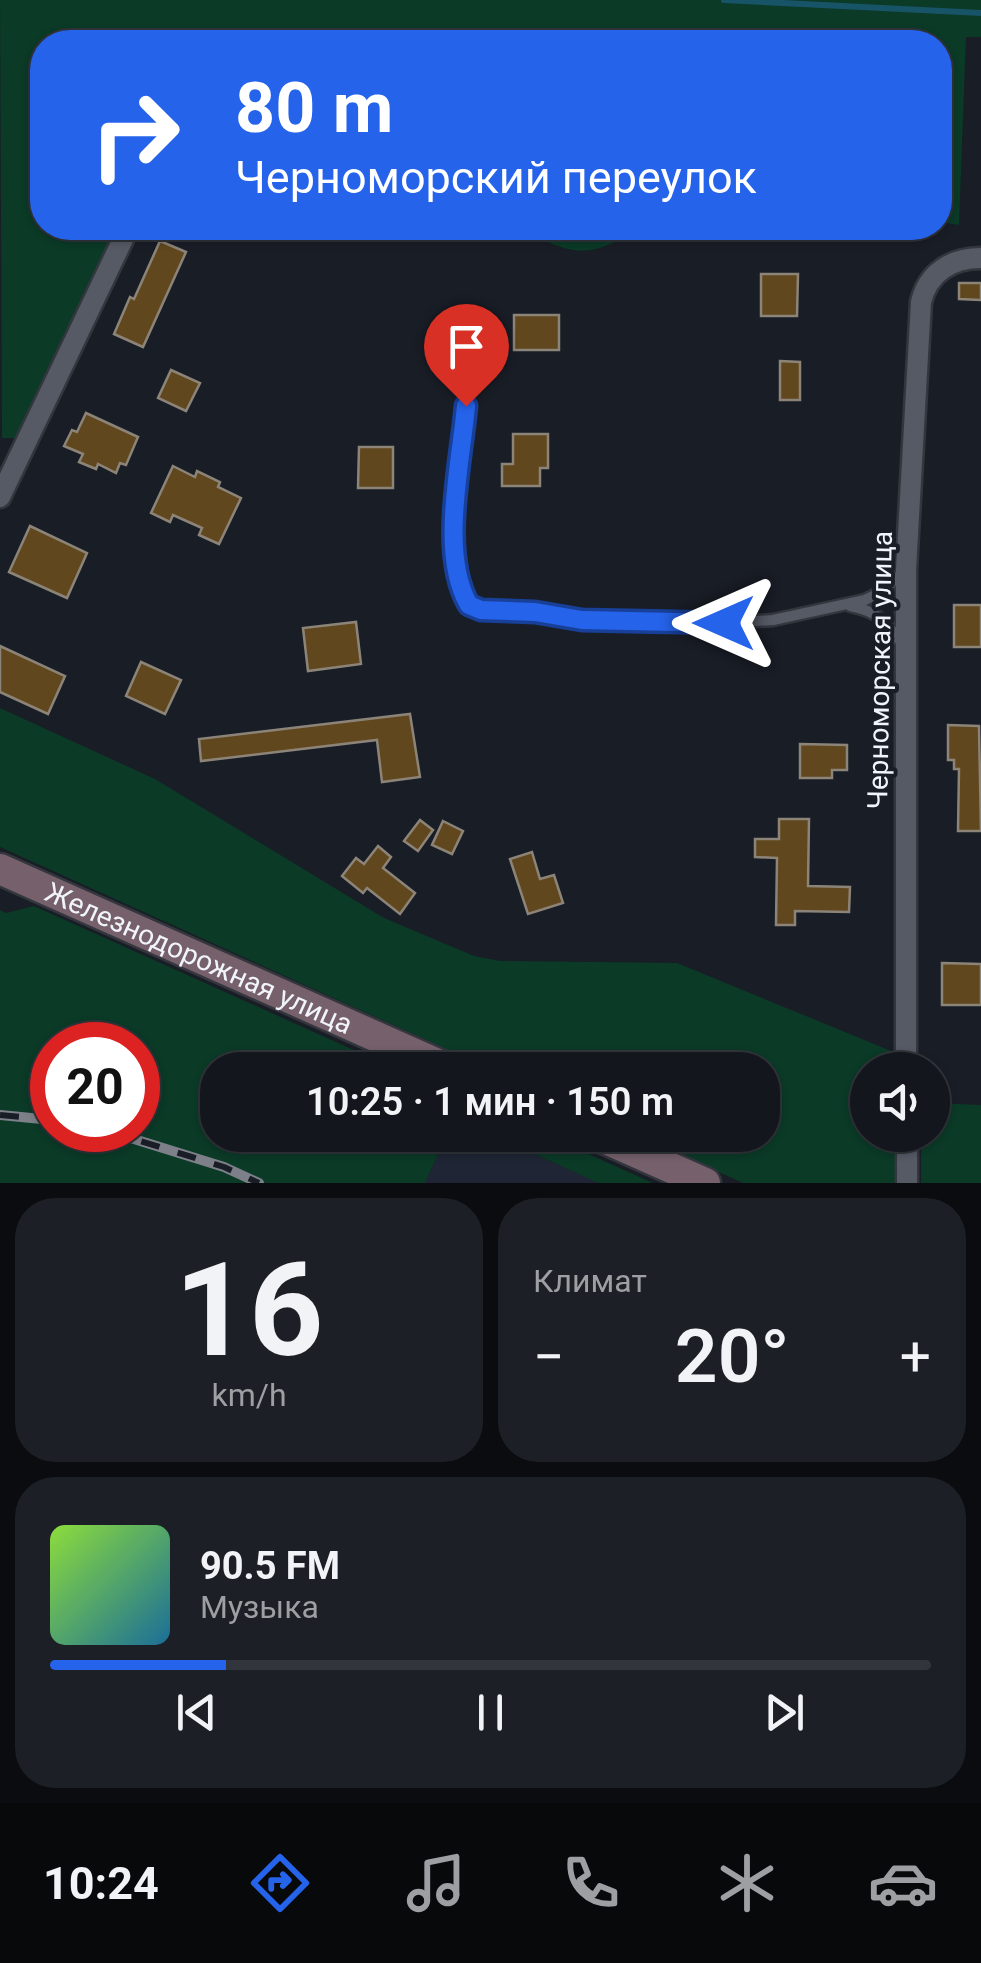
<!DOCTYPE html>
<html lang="ru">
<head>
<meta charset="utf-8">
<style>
	:root { --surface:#13161c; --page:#1c1f25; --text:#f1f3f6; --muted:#9d9fa3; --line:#32353b; --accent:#2563eb }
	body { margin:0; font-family:Roboto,sans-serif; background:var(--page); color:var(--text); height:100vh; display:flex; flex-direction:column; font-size:38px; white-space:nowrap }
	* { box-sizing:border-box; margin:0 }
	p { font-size:32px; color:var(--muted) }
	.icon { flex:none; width:55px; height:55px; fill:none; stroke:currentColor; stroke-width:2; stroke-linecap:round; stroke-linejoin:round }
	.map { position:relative; height:1183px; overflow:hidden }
	.side { display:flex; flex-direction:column; gap:15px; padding:15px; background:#0a0c0f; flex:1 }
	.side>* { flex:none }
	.guide { position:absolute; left:30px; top:30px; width:922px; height:210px; border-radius:40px; box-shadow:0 2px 8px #0004,0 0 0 2px var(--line); background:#2563eb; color:#fff; overflow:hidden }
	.controls { position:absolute; left:850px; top:1052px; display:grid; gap:20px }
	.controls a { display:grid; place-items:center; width:100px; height:100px; border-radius:50%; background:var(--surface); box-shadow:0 2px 8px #0004,0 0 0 2px var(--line); font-size:50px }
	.speed { position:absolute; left:30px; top:1022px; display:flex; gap:20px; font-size:50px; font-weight:700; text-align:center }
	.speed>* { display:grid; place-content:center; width:130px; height:130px; border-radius:50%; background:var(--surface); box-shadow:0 2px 8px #0004,0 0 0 2px var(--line); line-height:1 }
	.speed .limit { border:15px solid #d22; background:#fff; color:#111 }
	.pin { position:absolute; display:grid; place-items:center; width:85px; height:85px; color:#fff; margin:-102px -42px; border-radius:50% 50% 50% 0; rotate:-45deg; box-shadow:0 0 10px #0007 }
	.pin .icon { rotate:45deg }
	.me { position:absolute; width:110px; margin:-55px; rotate:270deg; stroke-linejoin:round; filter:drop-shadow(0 0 8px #0008) }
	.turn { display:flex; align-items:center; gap:35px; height:210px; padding:0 40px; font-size:45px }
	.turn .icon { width:130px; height:130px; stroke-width:2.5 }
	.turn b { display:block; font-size:70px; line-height:85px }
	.big { font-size:75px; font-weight:600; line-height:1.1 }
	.side .tile { flex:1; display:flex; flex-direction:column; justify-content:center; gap:15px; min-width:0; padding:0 35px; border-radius:40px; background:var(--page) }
	.side .dial { align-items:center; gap:0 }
	.dial b { font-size:130px; line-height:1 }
	.song { display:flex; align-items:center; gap:30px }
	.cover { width:120px; height:120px; border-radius:15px; background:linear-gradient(135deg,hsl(90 70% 55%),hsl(200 70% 35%)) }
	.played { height:10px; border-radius:5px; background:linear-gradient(90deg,var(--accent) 20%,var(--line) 20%) }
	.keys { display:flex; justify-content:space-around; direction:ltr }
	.heat { display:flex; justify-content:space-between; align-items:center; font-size:55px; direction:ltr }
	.side .tiles { flex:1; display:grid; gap:15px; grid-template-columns:1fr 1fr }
	.tile:last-child { grid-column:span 2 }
	.trip { position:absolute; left:200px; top:1052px; width:580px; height:100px; border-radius:40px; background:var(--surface); box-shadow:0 2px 8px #0004,0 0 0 2px var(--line); font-weight:600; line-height:100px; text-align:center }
	.dock { display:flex; height:160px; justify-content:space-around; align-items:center; background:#08090b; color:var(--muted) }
	.dock .icon { width:70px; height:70px }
	.dock .on { color:var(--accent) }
	.dock b { font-size:45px; color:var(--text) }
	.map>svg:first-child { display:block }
	.built { fill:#1f2534 }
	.green { fill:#0b3a27; fill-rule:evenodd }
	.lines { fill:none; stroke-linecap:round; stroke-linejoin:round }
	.stream { stroke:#185467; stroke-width:6 }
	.building { fill:#60471d; stroke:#8c8478; stroke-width:2.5 }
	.lane-casing { stroke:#34363e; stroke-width:15 }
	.street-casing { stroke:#34363e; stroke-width:25 }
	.secondary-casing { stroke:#34363e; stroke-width:35 }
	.lane { stroke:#555a65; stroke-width:10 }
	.street { stroke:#555a65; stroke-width:20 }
	.secondary { stroke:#75606b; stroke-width:30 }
	.rail-casing { stroke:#7d8088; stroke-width:10 }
	.rail { stroke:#191d26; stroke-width:6; stroke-dasharray:19; stroke-linecap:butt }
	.route-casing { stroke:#184099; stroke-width:25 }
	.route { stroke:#2563eb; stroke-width:18 }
	.labels { text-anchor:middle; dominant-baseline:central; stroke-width:8; stroke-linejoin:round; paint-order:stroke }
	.street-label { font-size:28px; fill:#f1f4fb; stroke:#191d26 }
</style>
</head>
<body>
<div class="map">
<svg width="981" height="1183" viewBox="0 0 981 1183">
	<rect width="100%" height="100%" fill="#191d26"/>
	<path class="built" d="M447,1135H493L598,1183H425Z"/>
	<g class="green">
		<path d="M0,0H981V37H966L959,225L940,222V42H42V228H117L24,428L15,438H2Z"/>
		<path d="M520,228H641C589,259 573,257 520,228Z"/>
		<path d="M0,708L155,779L384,918L474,956L500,961L677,963L896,1053V1070H868V1135H897V1183H743L637,1135H762V1070H493L0,847Z"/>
		<path d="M34,906L398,1070H218V1135H447L425,1183H0V910L6,913ZM52,1045H138V1130H52Z"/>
		<path d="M933,1103L981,1105V1183H921V1135H932Z"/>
		<path d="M493,1135H546L653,1183H598Z"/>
	</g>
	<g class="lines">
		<path class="stream" d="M724,0L981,13"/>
	</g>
	<g class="building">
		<path d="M160,241L186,252L143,347L114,334L130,297L134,299Z"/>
		<path d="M761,274H798L797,316H761Z"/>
		<path d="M959,283H981V300L959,299Z"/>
		<rect x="514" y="315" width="45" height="35"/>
		<path d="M780,361L800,362V400H780Z"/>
		<path d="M171,370L200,383L186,411L158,398Z"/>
		<path d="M86,413L138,437L126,465L120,463L116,473L98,464L96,469L79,462L83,454L64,446L72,430L77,432Z"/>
		<path d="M513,434H548V468H540V486H502V464H513Z"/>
		<path d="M359,447H393V488H358Z"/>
		<path d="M173,466L195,477L197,471L220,482L218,487L241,498L219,544L199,535L202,528L173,515L170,522L151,513Z"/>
		<path d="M30,526L87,553L67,598L9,572Z"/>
		<rect x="954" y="605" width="27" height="42"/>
		<path d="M356,622L361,664L308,671L303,628Z"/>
		<path d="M0,646L65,676L48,714L0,692Z"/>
		<path d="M141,662L181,680L165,714L126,696Z"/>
		<path d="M410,714L420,777L382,782L377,740L201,761L199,739Z"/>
		<path d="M948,725L979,726L981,831H958L959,769H954V760H948Z"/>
		<path d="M800,744L847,745V770H832V778H800Z"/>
		<path d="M779,819H809L808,886L850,887L849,912L795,911V925H776L777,858L755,857V839H779Z"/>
		<path d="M420,820L433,830L418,851L404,841Z"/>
		<path d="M443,821L463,831L452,854L432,845Z"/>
		<path d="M378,846L391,857L383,868L415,893L400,914L367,888L363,893L342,876L356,858L364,864Z"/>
		<path d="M532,852L540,879L554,875L563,903L528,914L510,859Z"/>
		<path d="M942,963L981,964V1005H942Z"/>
	</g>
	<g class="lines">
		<defs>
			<g id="lane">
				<path d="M466,406L454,536C455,561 455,599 481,609L612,622L724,623L773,620L865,600L881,592L905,571"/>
				<path d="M850,606C877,611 887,622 902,644"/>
			</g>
			<g id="street">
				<path d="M0,497L124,237"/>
				<path d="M906,1070V570L921,302C928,273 951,258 981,258"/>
				<path d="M907,1135V1183"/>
			</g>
			<g id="secondary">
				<path id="s1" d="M0,869L451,1070"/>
				<path d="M597,1135L705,1183"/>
			</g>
		</defs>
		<use href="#lane" class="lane-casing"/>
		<use href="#street" class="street-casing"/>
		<use href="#secondary" class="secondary-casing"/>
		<use href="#lane" class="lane"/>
		<use href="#street" class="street"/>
		<use href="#secondary" class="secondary"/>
		<defs>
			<g id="rail">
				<path d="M0,1115L52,1120"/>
				<path d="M105,1130L224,1167L259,1183"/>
			</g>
		</defs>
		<use href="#rail" class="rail-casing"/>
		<use href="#rail" class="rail"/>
	</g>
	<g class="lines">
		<defs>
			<path id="route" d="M466,406C461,463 439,554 469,605L481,610L535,612L582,620L724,623"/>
		</defs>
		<use href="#route" class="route-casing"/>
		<use href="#route" class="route"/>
	</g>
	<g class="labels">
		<g class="street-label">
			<text transform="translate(880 670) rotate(-89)">Черноморская улица</text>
			<text stroke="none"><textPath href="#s1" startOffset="218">Железнодорожная улица</textPath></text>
		</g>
	</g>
</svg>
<div class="controls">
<a><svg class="icon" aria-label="sound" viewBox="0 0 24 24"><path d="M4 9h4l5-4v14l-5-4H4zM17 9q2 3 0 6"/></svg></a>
</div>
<div class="speed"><div class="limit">20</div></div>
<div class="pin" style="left:466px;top:406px;background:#d93025"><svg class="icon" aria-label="arrive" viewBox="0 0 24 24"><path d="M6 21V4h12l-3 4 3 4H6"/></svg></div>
<svg class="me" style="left:724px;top:623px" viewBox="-20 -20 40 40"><path d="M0-17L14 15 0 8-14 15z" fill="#2563eb" stroke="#fff" stroke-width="4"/></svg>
<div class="trip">10:25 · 1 мин · 150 m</div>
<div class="guide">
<div class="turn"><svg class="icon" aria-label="right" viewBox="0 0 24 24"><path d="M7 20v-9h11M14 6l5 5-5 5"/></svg><div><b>80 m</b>Черноморский переулок</div></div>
</div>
</div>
<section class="side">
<div class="tiles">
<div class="tile dial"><b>16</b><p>km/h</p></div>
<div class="tile"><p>Климат</p>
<div class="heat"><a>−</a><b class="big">20°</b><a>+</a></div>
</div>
<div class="tile">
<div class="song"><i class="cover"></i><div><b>90.5 FM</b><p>Музыка</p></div></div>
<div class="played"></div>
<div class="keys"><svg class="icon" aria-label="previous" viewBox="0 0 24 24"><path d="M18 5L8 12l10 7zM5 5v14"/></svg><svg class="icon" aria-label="pause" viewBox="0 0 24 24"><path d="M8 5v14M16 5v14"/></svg><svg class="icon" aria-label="next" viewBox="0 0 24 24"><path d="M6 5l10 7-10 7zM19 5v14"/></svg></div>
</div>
</div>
</section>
<nav class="dock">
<b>10:24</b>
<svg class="icon on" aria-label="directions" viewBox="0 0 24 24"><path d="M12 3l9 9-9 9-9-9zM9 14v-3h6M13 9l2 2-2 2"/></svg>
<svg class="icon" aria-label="music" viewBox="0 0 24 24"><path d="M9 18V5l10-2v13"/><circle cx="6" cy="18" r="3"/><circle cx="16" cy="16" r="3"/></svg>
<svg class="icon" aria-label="phone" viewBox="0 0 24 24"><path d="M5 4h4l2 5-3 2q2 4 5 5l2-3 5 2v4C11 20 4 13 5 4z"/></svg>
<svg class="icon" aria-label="climate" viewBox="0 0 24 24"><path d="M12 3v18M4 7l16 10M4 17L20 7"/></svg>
<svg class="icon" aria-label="car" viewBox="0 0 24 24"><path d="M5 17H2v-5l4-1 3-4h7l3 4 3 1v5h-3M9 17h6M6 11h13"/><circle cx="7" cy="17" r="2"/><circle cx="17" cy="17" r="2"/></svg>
</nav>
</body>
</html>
